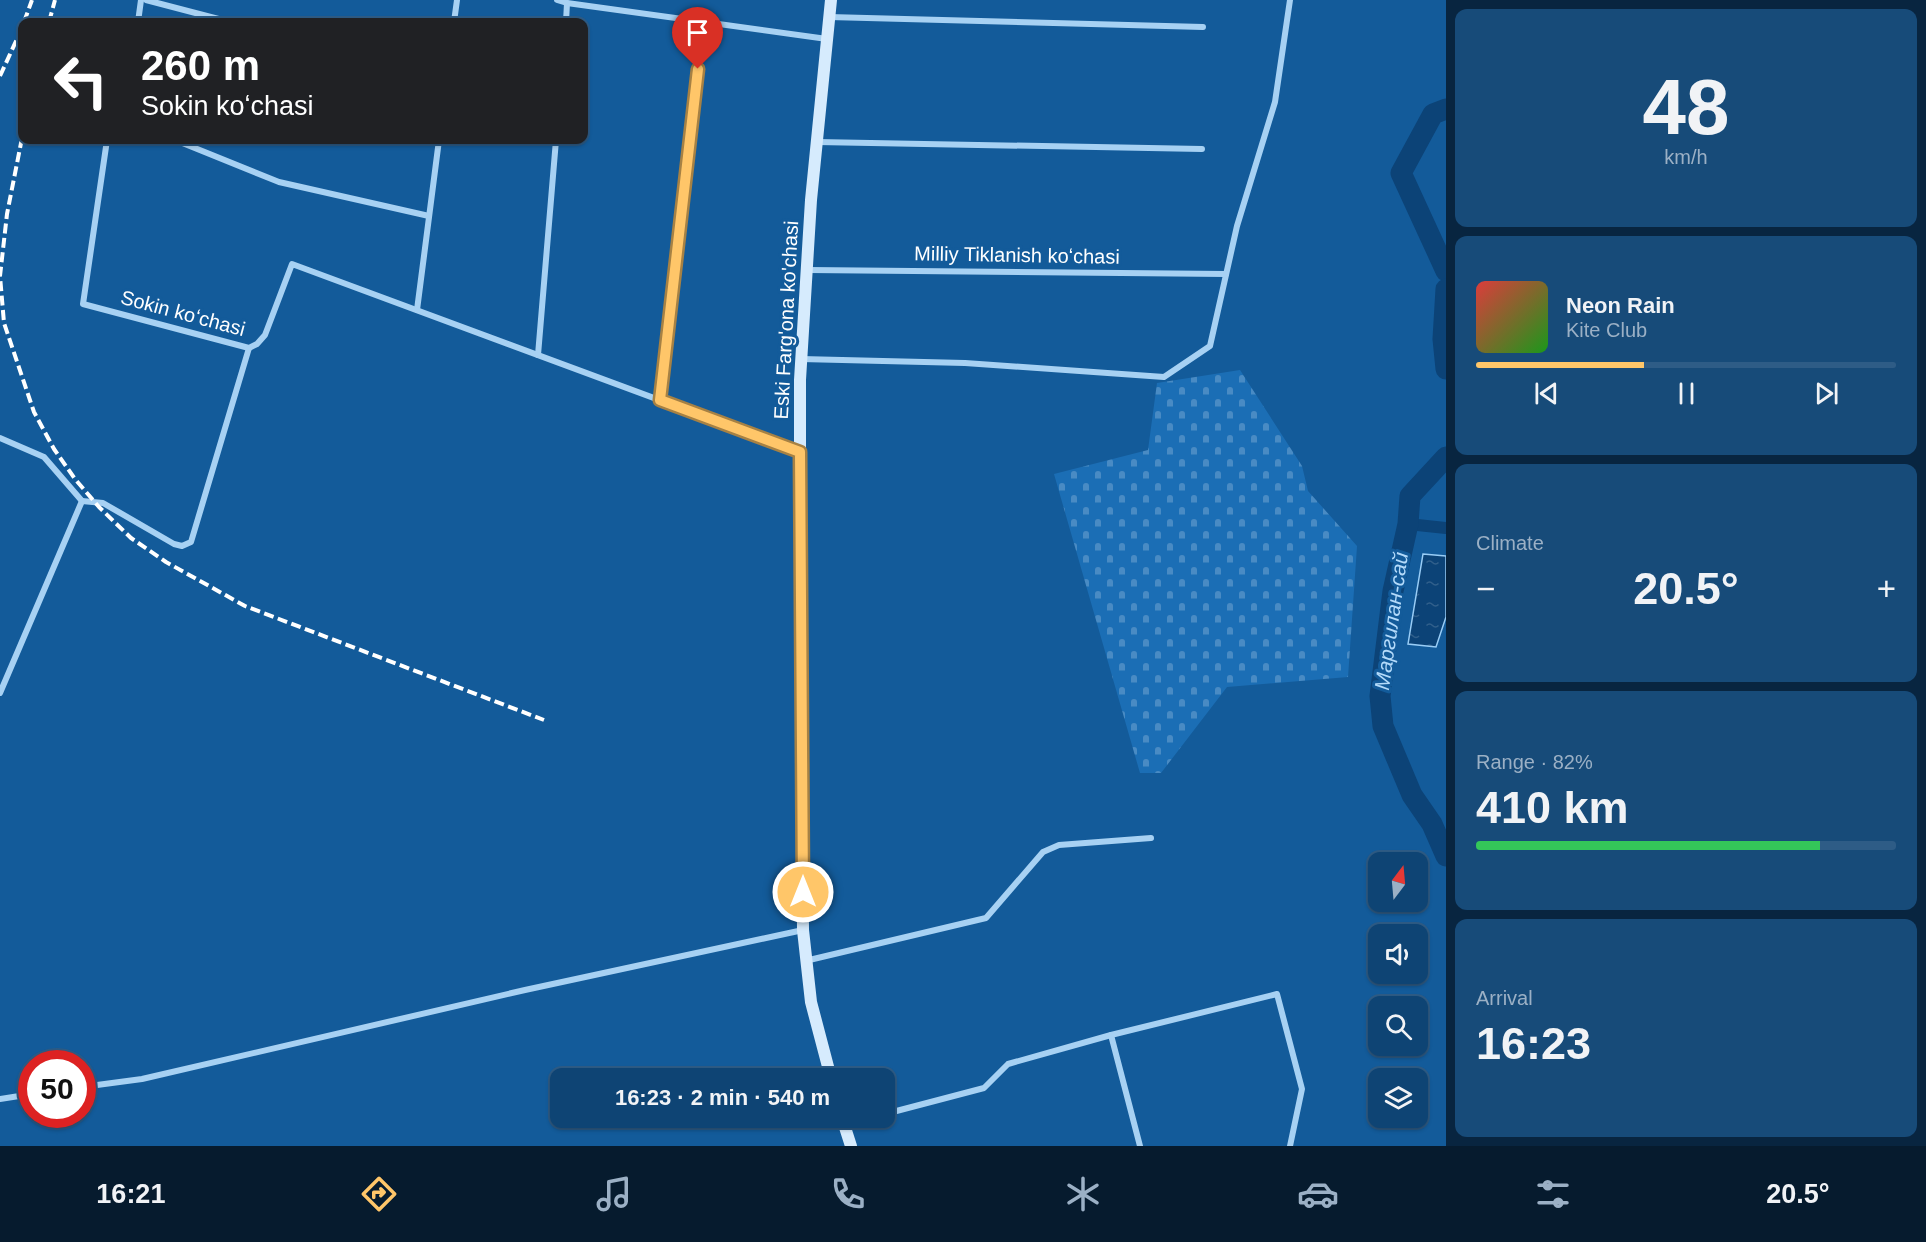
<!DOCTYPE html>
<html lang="en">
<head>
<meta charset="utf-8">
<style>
	:root { --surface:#0e4474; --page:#174b79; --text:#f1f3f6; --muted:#9bb0c5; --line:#2e5c86; --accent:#ffc669 }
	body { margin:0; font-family:Helvetica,sans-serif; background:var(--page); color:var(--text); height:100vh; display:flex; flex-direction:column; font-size:22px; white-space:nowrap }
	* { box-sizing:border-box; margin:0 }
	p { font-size:20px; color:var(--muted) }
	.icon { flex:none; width:33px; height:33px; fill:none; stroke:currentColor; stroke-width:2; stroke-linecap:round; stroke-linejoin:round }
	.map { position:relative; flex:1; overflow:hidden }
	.drawer { display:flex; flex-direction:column; gap:9px; padding:9px; background:#082540; width:480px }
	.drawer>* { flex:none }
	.top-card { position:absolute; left:18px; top:18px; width:570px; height:126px; border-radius:12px; box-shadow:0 2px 4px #0004,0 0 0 2px var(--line); background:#202124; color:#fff; overflow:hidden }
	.needle { width:39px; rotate:16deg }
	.tools { position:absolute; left:1368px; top:852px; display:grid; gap:12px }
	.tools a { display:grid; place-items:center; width:60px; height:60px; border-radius:12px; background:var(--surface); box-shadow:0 2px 4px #0004,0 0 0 2px var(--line); font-size:30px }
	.speed { position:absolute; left:18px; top:1050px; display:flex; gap:12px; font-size:30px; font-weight:700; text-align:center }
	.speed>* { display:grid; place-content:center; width:78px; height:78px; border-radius:50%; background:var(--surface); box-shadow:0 2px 4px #0004,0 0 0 2px var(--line); line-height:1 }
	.speed .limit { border:9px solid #d22; background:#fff; color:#111 }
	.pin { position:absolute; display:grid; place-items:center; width:51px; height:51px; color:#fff; margin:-62px -26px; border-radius:50% 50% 50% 0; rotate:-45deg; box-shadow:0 0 6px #0007 }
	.pin .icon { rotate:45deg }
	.me { position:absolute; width:66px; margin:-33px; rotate:0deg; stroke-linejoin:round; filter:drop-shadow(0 0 4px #0008) }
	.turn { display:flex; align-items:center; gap:21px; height:126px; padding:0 24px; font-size:27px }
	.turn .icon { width:78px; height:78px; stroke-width:2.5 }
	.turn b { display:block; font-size:42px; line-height:51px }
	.big { font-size:45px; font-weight:800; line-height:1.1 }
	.drawer .tile { flex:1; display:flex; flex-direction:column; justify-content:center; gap:9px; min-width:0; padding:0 21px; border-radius:12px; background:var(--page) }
	.drawer .dial { align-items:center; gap:0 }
	.dial b { font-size:78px; line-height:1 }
	.song { display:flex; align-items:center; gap:18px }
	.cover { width:72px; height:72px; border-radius:9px; background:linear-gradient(135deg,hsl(0 70% 55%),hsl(120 70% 35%)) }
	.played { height:6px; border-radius:3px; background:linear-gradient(90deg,var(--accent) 40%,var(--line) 40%) }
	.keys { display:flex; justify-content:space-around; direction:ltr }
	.heat { display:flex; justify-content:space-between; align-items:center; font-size:33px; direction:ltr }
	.charge { height:9px; border-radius:4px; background:linear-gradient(90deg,#34c759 82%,var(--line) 0) }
	.trip { position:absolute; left:550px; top:1068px; width:345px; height:60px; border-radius:12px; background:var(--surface); box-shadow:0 2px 4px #0004,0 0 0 2px var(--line); font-weight:800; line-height:60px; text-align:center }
	.menu { display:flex; height:96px; justify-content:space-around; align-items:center; background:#061b2e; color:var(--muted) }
	.menu .icon { width:42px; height:42px }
	.menu .on { color:var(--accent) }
	.menu b { font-size:27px; color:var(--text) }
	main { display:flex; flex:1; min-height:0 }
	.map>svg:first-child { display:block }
	.cemetery { fill:url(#cemetery-stones) }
	.water { fill:url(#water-ripples); stroke:#99cdf6; stroke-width:1.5 }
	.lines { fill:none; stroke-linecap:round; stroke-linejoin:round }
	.canal { stroke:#0c4377; stroke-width:12 }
	.river { stroke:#0c4377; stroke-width:21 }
	.street { stroke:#a7d1f3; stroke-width:6 }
	.secondary { stroke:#d6ebfd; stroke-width:12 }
	.rail { stroke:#fff; stroke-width:4; stroke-dasharray:10 4.5; stroke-linecap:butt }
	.route-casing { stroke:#a68144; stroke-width:15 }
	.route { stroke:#ffc669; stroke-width:10 }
	.labels { text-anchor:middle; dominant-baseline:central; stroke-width:6; stroke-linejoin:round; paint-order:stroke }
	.street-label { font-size:20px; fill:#fff; stroke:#135b9a }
	.water-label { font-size:21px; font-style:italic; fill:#b3dafa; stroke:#135b9a }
</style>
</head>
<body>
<main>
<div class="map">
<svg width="1446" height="1146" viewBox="0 0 1446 1146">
	<defs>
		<pattern id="cemetery-stones" width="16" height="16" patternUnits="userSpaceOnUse" patternTransform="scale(1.5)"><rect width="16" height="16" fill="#1b6eb5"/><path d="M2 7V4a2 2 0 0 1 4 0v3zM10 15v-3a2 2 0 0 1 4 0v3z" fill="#498bc4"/></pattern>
		<pattern id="water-ripples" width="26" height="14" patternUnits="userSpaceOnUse" patternTransform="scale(1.5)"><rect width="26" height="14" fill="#0c4377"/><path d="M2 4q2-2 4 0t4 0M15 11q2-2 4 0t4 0" fill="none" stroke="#305f8b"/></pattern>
	</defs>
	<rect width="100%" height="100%" fill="#135b9a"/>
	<path class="cemetery" d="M1240,370L1302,466L1308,491L1357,546L1348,677L1227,687L1161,773H1140L1054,474L1148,450L1157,383Z"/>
	<path class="water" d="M1423,554L1446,556V617L1436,647L1408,644Z"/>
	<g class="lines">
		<path class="canal" d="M1408,524L1446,528"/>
		<g class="river">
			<path d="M1446,109L1433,114L1401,173L1446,271"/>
			<path d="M1446,289L1443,339L1446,369"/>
			<path d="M1446,457L1410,496L1408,524L1393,591L1380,696L1383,726L1412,795L1432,824L1446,856"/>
		</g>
		<g class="street">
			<path d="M146,0L230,22"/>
			<path d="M557,0L567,3L827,39"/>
			<path d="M829,17L1203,27"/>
			<path d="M138,22L141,0"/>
			<path d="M454,22L457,0"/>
			<path d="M566,22L567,3"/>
			<path d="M107,140L83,304L249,348L257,344L265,335L292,264L800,452"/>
			<path d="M175,140L279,182L429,216"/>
			<path d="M817,142L1202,149"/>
			<path d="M808,270L1226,274"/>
			<path d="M417,310L439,140"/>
			<path d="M538,355L556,140"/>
			<path d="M801,359L965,363L1164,377L1210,346L1237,226L1275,102L1290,0"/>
			<path d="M660,400L703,22"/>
			<path d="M0,438L44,457L82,501"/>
			<path d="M82,501L103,503L174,544L182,546L191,542L249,348"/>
			<path d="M0,693L82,501"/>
			<path d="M805,961L986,918L1043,852L1059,845L1151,838"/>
			<path d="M1111,1035L1140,1146"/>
			<path d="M866,1078H867"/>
			<path d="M82,1087L142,1079L525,990L803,930"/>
			<path d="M0,1099L32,1094"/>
			<path d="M885,1114L984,1088L1008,1064L1111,1035L1277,994L1302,1089L1290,1146"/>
			<path d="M845,1125L871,1118"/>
		</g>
		<g class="secondary">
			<path d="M831,0L811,200L800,380V452L803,930L811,1002L831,1078"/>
			<path d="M842,1118L851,1146"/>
		</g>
		<g class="rail">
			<path d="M24,22L32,0"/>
			<path d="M49,22L55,0"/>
			<path d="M0,76L22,28"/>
			<path d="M22,138L7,214L0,276L4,323L34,412L54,449L75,479L99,507L131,538L166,562L245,606L544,720"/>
		</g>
	</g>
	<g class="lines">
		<defs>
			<path id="route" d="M698,69L660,400L800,452L803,892"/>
		</defs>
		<use href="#route" class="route-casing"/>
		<use href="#route" class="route"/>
	</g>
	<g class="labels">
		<g class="street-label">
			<text transform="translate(1017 255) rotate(1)">Milliy Tiklanish koʻchasi</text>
			<text transform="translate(183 313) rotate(15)">Sokin koʻchasi</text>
			<text transform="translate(786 320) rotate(-87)">Eski Farg'ona ko'chasi</text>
		</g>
		<g class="water-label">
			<text transform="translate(1391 621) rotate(-82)">Маргилан-сай</text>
		</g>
	</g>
</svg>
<div class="tools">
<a><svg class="needle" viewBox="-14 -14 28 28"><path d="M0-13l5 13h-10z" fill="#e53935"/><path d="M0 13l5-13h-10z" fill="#9bb0c5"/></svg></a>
<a><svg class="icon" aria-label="sound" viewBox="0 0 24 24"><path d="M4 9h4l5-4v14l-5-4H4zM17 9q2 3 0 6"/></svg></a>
<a><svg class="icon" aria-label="search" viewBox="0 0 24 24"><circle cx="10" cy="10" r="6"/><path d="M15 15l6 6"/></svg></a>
<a><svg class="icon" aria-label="layers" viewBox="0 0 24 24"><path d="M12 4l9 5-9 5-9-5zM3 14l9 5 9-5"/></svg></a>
</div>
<div class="speed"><div class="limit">50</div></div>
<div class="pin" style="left:698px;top:69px;background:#d93025"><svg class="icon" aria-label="arrive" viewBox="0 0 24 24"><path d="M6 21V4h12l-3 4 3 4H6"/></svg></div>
<svg class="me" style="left:803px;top:892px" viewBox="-20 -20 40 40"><circle r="17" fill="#ffc669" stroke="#fff" stroke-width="3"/><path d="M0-11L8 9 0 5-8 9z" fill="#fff"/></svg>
<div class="trip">16:23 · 2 min · 540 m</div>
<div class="top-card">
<div class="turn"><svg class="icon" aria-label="left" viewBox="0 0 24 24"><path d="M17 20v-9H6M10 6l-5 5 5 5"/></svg><div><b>260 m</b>Sokin koʻchasi</div></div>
</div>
</div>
<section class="drawer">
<div class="tile dial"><b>48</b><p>km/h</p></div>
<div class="tile">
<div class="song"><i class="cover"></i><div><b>Neon Rain</b><p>Kite Club</p></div></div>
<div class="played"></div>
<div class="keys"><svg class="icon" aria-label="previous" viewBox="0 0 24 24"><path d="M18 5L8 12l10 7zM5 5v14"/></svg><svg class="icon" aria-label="pause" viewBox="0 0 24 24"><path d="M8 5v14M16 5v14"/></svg><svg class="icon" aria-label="next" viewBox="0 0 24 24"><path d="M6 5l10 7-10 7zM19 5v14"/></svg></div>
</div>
<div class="tile"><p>Climate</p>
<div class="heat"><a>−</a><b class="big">20.5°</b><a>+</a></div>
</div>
<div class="tile"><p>Range · 82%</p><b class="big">410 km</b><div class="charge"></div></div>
<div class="tile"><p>Arrival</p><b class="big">16:23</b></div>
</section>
</main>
<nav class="menu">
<b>16:21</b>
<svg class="icon on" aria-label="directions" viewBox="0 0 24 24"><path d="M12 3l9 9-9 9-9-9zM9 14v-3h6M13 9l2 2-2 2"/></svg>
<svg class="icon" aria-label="music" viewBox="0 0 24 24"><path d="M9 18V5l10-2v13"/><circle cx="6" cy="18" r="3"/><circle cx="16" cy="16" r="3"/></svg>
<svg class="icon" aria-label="phone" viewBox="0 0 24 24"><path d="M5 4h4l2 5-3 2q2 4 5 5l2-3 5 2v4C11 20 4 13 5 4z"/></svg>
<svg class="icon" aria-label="climate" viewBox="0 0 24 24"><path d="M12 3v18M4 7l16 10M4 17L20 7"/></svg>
<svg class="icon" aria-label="car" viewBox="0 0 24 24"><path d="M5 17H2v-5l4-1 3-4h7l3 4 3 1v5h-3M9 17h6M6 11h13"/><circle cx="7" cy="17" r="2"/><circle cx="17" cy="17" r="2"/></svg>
<svg class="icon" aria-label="filters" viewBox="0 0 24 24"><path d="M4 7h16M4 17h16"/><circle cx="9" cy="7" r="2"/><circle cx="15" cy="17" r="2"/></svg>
<b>20.5°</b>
</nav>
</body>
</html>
